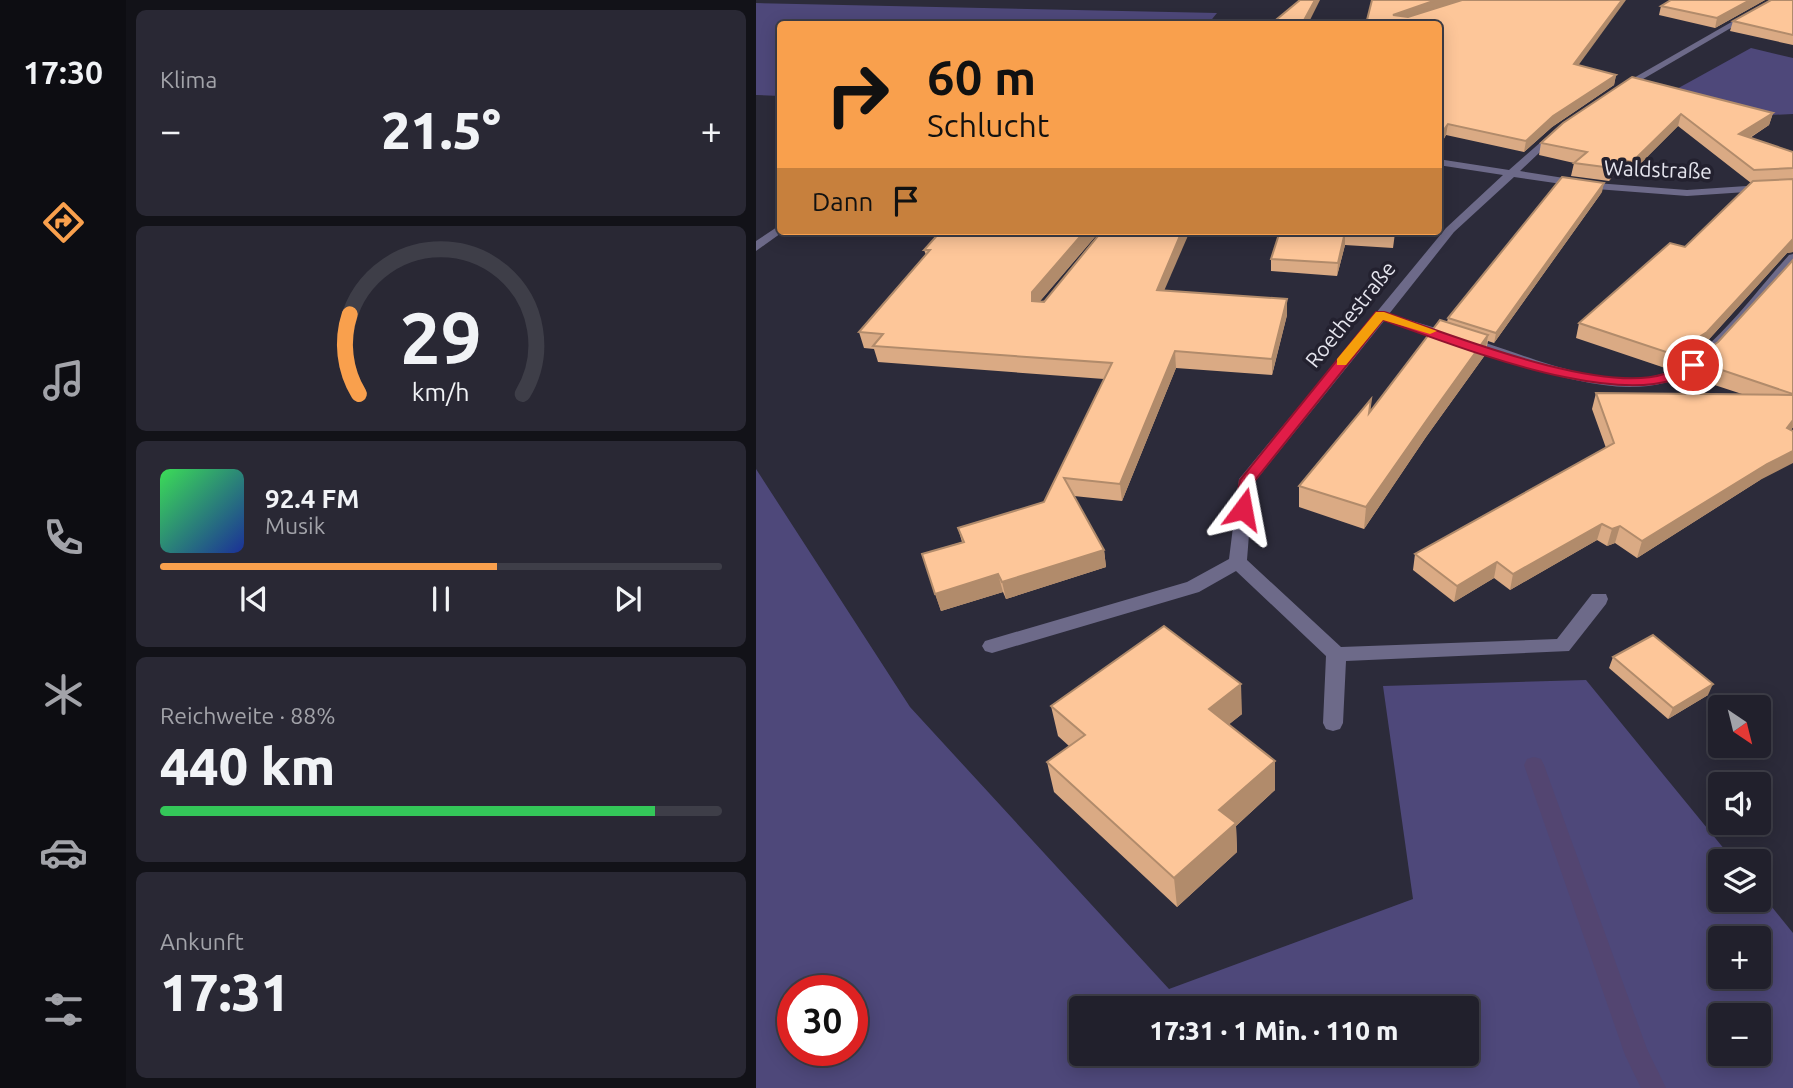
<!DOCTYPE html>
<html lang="de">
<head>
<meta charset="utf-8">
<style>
	:root { --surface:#21202c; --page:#292834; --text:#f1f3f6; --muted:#a2a3a9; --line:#3e3e48; --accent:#f9a04d }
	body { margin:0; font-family:Ubuntu,sans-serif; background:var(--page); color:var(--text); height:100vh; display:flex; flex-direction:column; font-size:26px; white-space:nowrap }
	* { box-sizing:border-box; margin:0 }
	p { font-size:23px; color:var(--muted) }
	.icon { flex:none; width:38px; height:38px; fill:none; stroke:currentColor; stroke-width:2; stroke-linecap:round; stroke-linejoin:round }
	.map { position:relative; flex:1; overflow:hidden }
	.panel { display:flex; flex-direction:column; gap:10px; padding:10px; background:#121218; width:630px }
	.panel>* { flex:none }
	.hud { position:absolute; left:21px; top:21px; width:665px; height:214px; border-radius:7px; box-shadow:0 4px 18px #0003,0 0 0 2px var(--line); background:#f9a04d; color:#111; overflow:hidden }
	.needle { width:46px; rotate:145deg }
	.tools { position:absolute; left:952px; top:695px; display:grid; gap:14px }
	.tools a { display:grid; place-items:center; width:63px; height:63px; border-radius:7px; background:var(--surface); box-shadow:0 4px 18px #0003,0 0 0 2px var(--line); font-size:35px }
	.speed { position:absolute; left:21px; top:975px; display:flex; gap:14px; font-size:35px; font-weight:700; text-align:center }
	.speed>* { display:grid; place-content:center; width:91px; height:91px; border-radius:50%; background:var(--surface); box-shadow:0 4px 18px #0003,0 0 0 2px var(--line); line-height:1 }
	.speed .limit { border:10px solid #d22; background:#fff; color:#111 }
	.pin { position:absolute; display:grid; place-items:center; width:60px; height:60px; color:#fff; margin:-30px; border:4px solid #fff; border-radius:50%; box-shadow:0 2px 7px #0007 }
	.me { position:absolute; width:77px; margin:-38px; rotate:13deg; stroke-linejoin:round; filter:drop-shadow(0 0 5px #0008) }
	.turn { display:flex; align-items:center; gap:24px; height:147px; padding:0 35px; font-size:32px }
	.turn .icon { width:91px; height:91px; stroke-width:2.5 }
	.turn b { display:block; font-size:49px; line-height:60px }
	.then { display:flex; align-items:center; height:66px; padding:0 35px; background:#0003; gap:14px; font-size:26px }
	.big { font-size:52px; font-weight:800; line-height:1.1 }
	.panel .card { flex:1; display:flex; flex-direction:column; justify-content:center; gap:10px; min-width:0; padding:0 24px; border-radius:10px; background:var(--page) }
	.panel .dial { align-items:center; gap:0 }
	.dial svg { height:182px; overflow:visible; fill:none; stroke:var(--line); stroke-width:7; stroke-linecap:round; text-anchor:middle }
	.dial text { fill:var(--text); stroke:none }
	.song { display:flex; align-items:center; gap:21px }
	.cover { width:84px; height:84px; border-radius:10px; background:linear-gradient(135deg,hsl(130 70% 55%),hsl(230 70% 35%)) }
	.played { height:7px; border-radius:4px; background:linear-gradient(90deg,var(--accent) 60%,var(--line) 60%) }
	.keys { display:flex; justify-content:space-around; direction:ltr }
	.heat { display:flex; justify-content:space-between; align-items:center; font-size:38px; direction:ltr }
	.charge { height:10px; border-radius:5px; background:linear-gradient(90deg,#34c759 88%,var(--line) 0) }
	.trip { position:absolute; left:313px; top:996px; width:410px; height:70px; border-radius:7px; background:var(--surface); box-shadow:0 4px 18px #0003,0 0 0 2px var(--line); font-weight:800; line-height:70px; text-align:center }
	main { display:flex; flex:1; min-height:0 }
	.tabs { display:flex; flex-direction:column; width:126px; justify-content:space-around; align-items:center; background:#0d0d12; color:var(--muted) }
	.tabs .icon { width:49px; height:49px }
	.tabs .current { color:var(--accent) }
	.tabs b { font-size:32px; color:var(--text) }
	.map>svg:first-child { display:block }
	.green { fill:#4e487a; fill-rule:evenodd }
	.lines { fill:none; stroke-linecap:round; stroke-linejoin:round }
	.stream { fill:#534571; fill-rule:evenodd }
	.street { fill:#6d6a89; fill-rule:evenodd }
	.wall { fill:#daaa84 }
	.shaded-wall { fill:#b18b6b }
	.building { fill:#fdc699; stroke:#b18b6b; stroke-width:2 }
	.route { fill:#e11d48; stroke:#92132f; stroke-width:2 }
	.slow { fill:#f59e0b }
	.labels { text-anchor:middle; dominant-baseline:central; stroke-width:7; stroke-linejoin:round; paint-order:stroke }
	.far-street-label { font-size:21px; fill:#e5e5ee; stroke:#23212f }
</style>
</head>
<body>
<main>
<nav class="tabs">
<b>17:30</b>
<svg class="icon current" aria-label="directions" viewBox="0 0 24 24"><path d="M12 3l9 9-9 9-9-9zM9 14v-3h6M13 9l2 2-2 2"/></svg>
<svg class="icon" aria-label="music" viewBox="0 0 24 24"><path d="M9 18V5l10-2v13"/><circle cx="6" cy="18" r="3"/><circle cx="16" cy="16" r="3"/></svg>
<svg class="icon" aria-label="phone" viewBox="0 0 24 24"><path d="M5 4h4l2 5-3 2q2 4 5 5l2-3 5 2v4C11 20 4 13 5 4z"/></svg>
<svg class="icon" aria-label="climate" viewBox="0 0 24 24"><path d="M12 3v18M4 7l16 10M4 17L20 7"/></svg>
<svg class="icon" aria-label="car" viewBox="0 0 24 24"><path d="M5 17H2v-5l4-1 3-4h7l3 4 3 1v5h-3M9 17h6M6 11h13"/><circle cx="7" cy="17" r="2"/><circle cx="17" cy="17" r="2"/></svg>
<svg class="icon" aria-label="filters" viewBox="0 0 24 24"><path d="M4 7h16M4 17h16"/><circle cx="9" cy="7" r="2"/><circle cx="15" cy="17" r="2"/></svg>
</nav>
<section class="panel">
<div class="card"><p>Klima</p>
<div class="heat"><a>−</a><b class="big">21.5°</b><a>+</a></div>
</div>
<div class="card dial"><svg viewBox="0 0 100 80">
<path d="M14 69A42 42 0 1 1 86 69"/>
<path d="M14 69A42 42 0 0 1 10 34" stroke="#f9a04d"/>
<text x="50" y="56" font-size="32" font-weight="700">29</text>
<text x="50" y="72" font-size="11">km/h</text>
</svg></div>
<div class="card">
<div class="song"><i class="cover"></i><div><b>92.4 FM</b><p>Musik</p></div></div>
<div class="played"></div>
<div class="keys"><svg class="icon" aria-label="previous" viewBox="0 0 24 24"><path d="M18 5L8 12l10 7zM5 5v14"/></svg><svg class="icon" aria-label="pause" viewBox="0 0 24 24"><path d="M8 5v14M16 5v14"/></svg><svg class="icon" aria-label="next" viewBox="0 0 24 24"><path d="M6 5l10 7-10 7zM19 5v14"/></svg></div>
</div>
<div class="card"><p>Reichweite · 88%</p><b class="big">440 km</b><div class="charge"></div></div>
<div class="card"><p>Ankunft</p><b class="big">17:31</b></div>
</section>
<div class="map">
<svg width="1037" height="1088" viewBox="0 0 1037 1088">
	<rect width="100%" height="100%" fill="#2c2b3a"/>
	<g class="green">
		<path d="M0,3L461,13L452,24H24V96L0,95Z"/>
		<path d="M995,48L1037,58V114L995,116L908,96Z"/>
		<path d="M0,469L154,707L413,989L657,899L627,686L830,680L978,861H964V900H1003V891L1037,933V1088H0ZM964,938H1003V976H964ZM37,990H96V1050H37ZM326,1008H710V1054H326ZM964,1015H1003V1054H964Z"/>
	</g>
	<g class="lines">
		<path class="stream" d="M778,757L785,759L788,765L891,1049L910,1088H885L869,1055L768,765L771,759Z"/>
		<g class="street">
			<path d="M1014,0H1023L863,93L855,91Z"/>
			<path d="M802,127L805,128V132L764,171L840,183L931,190L1037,183V189L931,196L840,189L758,177L698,232L633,314C665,324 698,333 730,343C788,362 879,402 934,360C972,332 1001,290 1033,255L1037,254V265C1008,299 979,340 943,367C881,412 783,370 719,349C689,339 658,330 628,321L497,484L491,560L585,647L801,639L836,594H850L852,599L850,604L813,651L590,661L587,723L584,729L577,731L570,729L567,723L570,656L480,571L443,592L236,653L229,651L226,646L229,641L431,582L473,559L483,479L690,228L747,175L682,165V159L753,170Z"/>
			<path d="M24,225V231H28L0,251V241Z"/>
		</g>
	</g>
	<g class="wall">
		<path d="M915,0H1009L959,28L903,15L905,6Z"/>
		<path d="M1037,0V45L974,31L977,21Z"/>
		<path d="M682,24L823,65L860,75L858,85L796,127L768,152L690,135L682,149Z"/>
		<path d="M876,77L1017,113L1013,125L994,138L1037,152V252L1031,253L946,347L912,369L820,338L823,323L929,247L995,183L922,126L873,175L860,172L853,181L815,176L818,163L783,155L785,143Z"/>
		<path d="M846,192L738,343L732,341L729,355L670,437L608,529L543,507V486L615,399L614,412L691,322L692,318Z"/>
		<path d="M185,231H344L284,301L409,290L531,315L516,375L420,368L366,501L318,496L348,550L350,567L250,599L247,592L185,611L166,554L206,542L202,528L288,502L348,379L122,362L118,349L108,348L103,332L170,255L168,250Z"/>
		<path d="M524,231H649V234L639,233L637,248L589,245L581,276L515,271V259Z"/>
		<path d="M1037,260V427L1004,480L881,558L859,543L851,546L841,540L754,590L738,578L698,602L657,570L659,554L850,448L836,409L840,393L986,394L931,376L936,360L962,342Z"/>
		<path d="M857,657L952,695L912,719L853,668Z"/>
		<path d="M295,706L486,714L473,724L519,790L480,826L481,852L421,907L298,792L291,762L313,746L302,736Z"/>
	</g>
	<g class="shaded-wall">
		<path d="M559,0H564L552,24H546Z"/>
		<path d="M680,0H705L636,24L637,15Z"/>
		<path d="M866,0H870L816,74L818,64Z"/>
		<path d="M994,0H1009L959,28L961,18Z"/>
		<path d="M860,75L858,85L796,127L768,152L770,141L797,116Z"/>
		<path d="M1017,113L1013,125L979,147L983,134Z"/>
		<path d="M925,114L922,126L873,175L876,162Z"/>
		<path d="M692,124L690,135L682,149L683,138Z"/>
		<path d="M863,159L860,172L853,181L856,168Z"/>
		<path d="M848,183L846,192L738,343L740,333Z"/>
		<path d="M329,231H344L279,307L276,301V292Z"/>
		<path d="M426,231H434L402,305L401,290Z"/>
		<path d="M589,232V245L581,276L582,263Z"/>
		<path d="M1036,239H1037V252L1031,253L946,347L912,369L916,354Z"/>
		<path d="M531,299V315L516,375V359Z"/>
		<path d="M732,335L729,355L670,437L608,529L610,507L673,417Z"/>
		<path d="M419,351L420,368L366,501L364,484Z"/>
		<path d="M1037,420V427L1025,444L1031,428Z"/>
		<path d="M1037,451V463L1004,480L881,558L886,541L1011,464Z"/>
		<path d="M846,524L841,540L754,590L757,574Z"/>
		<path d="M864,526L859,543L851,546L856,529Z"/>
		<path d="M348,550L350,567L250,599L246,582Z"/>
		<path d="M741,562L738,578L698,602L701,586Z"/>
		<path d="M242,574L247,592L185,611L179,594Z"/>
		<path d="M485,684L486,714L455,739L453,709Z"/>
		<path d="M957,684L952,695L912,719L917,708Z"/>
		<path d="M519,761V790L480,826L481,852L421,907L418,878L463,810Z"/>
	</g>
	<g class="building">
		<path d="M544,0H559L546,24H515Z"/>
		<path d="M616,0H680L637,15L652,17L706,0H866L818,64L860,75L797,116L770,141L692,124L682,138V24H610Z"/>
		<path d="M915,0H994L961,18L905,6Z"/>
		<path d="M1015,0H1037V35L977,21Z"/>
		<path d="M876,77L1017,113L983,134L1037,152V168L998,170L925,114L876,162L863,159L856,168L818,163L831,152L785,143L807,123Z"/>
		<path d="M806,177L848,183L740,333L692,318Z"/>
		<path d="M1037,179V239L951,332L916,354L823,323L914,243L929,247L997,181Z"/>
		<path d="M185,231H329L276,292V301L288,302L346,231H426L401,290L531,299L516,359L419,351L364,484L308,478L348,550L246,582L242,574L179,594L166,554L208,542L202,528L288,502L356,363L117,346L127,334L103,332L174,250H168Z"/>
		<path d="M524,231H639L638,235L589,232L582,263L515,259Z"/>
		<path d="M1037,260V394L936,360L962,342Z"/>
		<path d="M684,320L732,335L673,417L610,507L543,486L615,399L613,413Z"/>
		<path d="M840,393L1037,395V420L1031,428L1037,431V451L1011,464L886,541L864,526L856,529L846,524L757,574L741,562L701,586L659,554L858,443Z"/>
		<path d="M408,626L485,684L453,709L519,761L463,810L480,823L418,878L291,762L329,735L295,706Z"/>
		<path d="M897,635L957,684L917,708L857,657Z"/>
	</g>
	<path class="route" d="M620,312H628C693,334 844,395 908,374C916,371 925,366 932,362L943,365C885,422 694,343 627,320L497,483L492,513H481L479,509L484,480Z"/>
	<path class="slow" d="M620,312H628L681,331L674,334L627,320L590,365H581V359Z"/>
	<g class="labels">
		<g class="far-street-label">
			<text transform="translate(902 169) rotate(2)">Waldstraße</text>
			<text transform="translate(594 314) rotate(-51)">Roethestraße</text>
		</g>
	</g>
</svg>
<div class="tools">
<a><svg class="needle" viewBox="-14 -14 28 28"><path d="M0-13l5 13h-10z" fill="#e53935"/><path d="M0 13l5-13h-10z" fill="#a2a3a9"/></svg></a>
<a><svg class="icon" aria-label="sound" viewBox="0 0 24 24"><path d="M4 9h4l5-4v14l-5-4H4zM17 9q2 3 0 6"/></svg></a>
<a><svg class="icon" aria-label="layers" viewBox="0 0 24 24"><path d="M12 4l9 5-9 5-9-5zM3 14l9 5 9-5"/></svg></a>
<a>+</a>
<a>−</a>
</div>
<div class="speed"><div class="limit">30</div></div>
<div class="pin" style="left:937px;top:365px;background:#d93025"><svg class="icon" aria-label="arrive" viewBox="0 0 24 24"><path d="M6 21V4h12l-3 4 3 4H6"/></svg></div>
<svg class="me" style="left:487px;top:509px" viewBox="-20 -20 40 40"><path d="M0-17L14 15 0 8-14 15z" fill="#e11d48" stroke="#fff" stroke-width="4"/></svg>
<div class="trip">17:31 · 1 Min. · 110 m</div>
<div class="hud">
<div class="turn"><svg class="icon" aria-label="right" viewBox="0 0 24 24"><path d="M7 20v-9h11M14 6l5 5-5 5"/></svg><div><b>60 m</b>Schlucht</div></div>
<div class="then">Dann<svg class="icon" aria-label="arrive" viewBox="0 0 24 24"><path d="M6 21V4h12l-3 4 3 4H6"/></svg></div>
</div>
</div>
</main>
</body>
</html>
